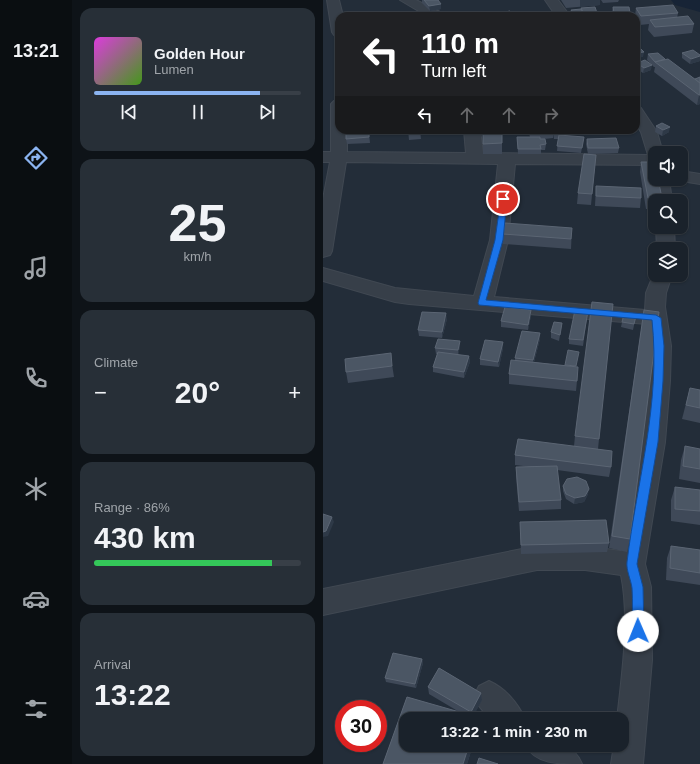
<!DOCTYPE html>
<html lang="en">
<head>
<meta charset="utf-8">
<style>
	:root { --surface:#1a222b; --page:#272f37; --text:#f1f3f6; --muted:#9fa4a9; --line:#383f47; --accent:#8bb4f1 }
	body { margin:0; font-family:Helvetica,sans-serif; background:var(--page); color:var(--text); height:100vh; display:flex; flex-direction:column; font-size:15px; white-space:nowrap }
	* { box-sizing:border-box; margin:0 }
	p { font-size:13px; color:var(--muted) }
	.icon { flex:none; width:22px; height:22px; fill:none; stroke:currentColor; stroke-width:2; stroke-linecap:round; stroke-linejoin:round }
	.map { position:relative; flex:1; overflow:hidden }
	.panel { display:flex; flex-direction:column; gap:8px; padding:8px; background:#0e1318; width:251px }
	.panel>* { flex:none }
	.guide { position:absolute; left:12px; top:12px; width:305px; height:122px; border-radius:12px; box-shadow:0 1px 3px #0004,0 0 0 1px var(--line); background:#202124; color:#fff; overflow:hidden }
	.fabs { position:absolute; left:325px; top:146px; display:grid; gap:8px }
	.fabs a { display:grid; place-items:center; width:40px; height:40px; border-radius:8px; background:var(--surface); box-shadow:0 1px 3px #0004,0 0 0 1px var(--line); font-size:20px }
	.speed { position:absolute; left:12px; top:700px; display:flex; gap:8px; font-size:20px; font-weight:700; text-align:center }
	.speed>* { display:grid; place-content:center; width:52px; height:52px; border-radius:50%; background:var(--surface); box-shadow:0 1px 3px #0004,0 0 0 1px var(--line); line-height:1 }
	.speed .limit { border:6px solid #d22; background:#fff; color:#111 }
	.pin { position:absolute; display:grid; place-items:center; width:34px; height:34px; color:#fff; margin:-17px; border:2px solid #fff; border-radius:50%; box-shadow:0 1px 4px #0007 }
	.me { position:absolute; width:44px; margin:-22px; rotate:359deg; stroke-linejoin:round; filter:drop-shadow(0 0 3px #0008) }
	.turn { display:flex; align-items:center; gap:14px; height:84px; padding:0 20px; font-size:18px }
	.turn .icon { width:52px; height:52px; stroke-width:2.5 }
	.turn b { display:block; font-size:28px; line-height:34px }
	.lanes { display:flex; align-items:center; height:38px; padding:0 20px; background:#0003; justify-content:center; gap:20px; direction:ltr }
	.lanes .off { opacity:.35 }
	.big { font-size:30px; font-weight:700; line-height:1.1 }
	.panel .card { flex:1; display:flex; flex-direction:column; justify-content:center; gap:6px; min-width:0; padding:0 14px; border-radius:12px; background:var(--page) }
	.panel .dial { align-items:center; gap:0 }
	.dial b { font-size:52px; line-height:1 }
	.song { display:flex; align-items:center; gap:12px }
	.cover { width:48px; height:48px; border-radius:6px; background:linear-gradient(135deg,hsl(300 70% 55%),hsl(100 70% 35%)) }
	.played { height:4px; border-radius:2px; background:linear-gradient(90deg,var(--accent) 80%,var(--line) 80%) }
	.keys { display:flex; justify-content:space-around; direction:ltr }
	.heat { display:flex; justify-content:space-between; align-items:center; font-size:22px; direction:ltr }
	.charge { height:6px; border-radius:3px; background:linear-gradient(90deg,#34c759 86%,var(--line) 0) }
	.trip { position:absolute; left:76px; top:712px; width:230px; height:40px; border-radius:12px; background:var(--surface); box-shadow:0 1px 3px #0004,0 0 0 1px var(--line); font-weight:700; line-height:40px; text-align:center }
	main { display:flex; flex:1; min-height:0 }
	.menu { display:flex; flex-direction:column; width:72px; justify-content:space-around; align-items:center; background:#0a0e11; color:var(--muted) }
	.menu .icon { width:28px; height:28px }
	.menu .active { color:var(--accent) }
	.menu b { font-size:18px; color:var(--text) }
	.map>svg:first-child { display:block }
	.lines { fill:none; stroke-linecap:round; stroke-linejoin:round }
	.river { fill:#172436; fill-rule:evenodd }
	.minor-casing { stroke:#404852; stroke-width:2 }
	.minor { fill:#373f49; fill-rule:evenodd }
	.wall { fill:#3f4958 }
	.shaded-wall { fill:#2e3947 }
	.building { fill:#4b5664; stroke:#5b6573 }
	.route { fill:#1a73e8; stroke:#114b97 }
</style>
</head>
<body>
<main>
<nav class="menu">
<b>13:21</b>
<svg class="icon active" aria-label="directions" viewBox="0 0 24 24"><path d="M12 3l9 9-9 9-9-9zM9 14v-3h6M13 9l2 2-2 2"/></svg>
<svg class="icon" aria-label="music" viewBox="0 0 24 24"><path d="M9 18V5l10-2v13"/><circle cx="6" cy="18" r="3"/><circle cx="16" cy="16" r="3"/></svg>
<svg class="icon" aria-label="phone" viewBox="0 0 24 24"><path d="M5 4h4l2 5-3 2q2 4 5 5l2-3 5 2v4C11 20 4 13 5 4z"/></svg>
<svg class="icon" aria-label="climate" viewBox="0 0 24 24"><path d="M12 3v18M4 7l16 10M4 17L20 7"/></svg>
<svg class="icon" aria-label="car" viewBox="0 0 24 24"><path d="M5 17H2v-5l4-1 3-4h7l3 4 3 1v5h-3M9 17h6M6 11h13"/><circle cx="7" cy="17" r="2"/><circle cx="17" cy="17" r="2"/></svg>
<svg class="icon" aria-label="filters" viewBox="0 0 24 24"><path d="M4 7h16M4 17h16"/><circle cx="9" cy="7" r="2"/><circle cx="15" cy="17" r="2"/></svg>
</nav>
<section class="panel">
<div class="card">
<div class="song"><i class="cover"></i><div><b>Golden Hour</b><p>Lumen</p></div></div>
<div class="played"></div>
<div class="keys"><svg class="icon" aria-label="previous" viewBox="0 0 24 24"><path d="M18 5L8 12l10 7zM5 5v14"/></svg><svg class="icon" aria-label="pause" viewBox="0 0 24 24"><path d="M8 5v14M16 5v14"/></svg><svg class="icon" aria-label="next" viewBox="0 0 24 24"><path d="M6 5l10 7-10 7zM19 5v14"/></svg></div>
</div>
<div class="card dial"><b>25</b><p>km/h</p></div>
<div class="card"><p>Climate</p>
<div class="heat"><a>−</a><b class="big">20°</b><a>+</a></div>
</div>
<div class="card"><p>Range · 86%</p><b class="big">430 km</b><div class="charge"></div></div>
<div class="card"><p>Arrival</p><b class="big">13:22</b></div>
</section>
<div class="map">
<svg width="377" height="764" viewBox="0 0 377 764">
	<rect width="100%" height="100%" fill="#232d39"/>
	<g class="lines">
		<path class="river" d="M348,0H377V12L352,5Z"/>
		<defs>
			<g id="minor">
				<path d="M4,0H16L20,16H16V36L11,35L9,32Z"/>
				<path d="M77,0H93L119,13L121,16H104Z"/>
				<path d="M222,0H235L247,16H233Z"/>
				<path d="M16,99V130H24V152L143,153L141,130H157L160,153L325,155L318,132L313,124V106L318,108L334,132L340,153H332V165L192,164L185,240L171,297L322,310L323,293L332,271V275H349L343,293L342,307L348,346L347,381L342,442L322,564L328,587L329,660L320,764H288L291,745H299V719H294C299,675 307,618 298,575L262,570H214L0,615V589L214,546H262L298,551C312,477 333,399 324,324L86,304L72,302L0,281V268L72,288L151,296L167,240L175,164L23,162L9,251L7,255L0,257V199L7,162H0V152H8V104L11,101Z"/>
				<path d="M358,171L377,174V184L352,180L358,179Z"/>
				<path d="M332,175V179H346L349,201H331L328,179Z"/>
				<path d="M333,227H351L352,249H334Z"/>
				<path d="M166,681C182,688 195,703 202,719H167L156,706L151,696L156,686Z"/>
				<path d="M202,745C227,745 248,737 259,764C234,764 213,764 202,745Z"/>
			</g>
		</defs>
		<use href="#minor" class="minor-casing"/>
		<use href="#minor" class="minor"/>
	</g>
	<g class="wall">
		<path d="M99,0H115L118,9L107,11L99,3Z"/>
		<path d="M238,0H277V5L243,8Z"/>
		<path d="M278,0H296L295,2L280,3Z"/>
		<path d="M290,7L307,13V16H290L289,12Z"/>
		<path d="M258,8L274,13V16H248V10H258Z"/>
		<path d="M313,8L355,13L354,18L371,24L369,33L331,37L325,30L326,24L317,25L313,19V16H312Z"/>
		<path d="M359,53L377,61L367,64L359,58Z"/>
		<path d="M325,54L342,59L372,79L377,77V104L374,105L331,72L332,67H331L324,60Z"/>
		<path d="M314,63L328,70L320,73L317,71V73L313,74V64L314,65Z"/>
		<path d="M333,126L346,132L339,136L332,132Z"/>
		<path d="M23,130H47V143L24,144L23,139Z"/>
		<path d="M85,130H97L98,139L86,140Z"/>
		<path d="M179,130V154H160V144Z"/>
		<path d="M193,130H201L200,133H193Z"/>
		<path d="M205,130H243H240V135L260,142L258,153L234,151L235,139H231L230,134V138L221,139L223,144L222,150H218V154H195L194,137H207Z"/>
		<path d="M264,139L296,148L295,153L265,154L263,144Z"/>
		<path d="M273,155L268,205L254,204L255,193Z"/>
		<path d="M318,162L339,198L338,201H332V209H323L317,172Z"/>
		<path d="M273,186L318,198L317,208L272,206Z"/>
		<path d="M249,228L248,249L180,244V234Z"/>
		<path d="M208,310V316L205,330L178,327V321Z"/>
		<path d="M321,310L307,539L304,552L286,548Z"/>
		<path d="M313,316L310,330L298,327L299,322Z"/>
		<path d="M264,317L260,346L246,344V339Z"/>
		<path d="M124,319L119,338L96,336L95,330Z"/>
		<path d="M239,323L236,341L228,338V332Z"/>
		<path d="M217,339L211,362L254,367V381L253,391L186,384V374L192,361V358Z"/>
		<path d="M180,342V348L176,367L157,365V359Z"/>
		<path d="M137,346L135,355L146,356L147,362L141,378L110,372V367L114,354H113L112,348Z"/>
		<path d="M69,364L71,377L25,383L23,372Z"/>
		<path d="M367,388L377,390V423L359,419Z"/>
		<path d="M252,436L276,439L275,449L288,467L286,477L234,470L238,500V509L196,511L193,477V467H208L192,465V455L251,446Z"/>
		<path d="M362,446L377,449V483L356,479L358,460Z"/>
		<path d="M240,486L265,494L261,502L251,504L243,499L240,491Z"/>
		<path d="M352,487L377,490V525L348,521V500Z"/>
		<path d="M197,522L286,543L284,552L198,554Z"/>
		<path d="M348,546L377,550V585L343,580L344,558Z"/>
		<path d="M99,659L100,663L93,688L63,682L62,678Z"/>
		<path d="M116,668L158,693L159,700L150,716L154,717V719H83V745H150L144,764H60L84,697L138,713L106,694L105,687Z"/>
	</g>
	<g class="shaded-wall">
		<path d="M257,0H277V5L257,7Z"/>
		<path d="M118,4V9L107,11L106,6Z"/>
		<path d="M260,13V16H250V14Z"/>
		<path d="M321,52L320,57L313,58V53Z"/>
		<path d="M377,56V61L367,64L368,59Z"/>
		<path d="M329,65L328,70L320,73L321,68Z"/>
		<path d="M318,67L317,73L313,74V69Z"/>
		<path d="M376,95H377V104L374,105Z"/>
		<path d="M347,127L346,132L339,136L340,130Z"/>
		<path d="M46,130H47V143L46,137Z"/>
		<path d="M208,310V316L205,330V325Z"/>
		<path d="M123,313L124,319L119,338V332Z"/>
		<path d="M217,333V339L210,366V360Z"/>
		<path d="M137,341V346L135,356V350Z"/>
		<path d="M180,342V348L176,367L175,362Z"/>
		<path d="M146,356L147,362L141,378V372Z"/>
		<path d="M266,489L265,494L261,502L251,504L252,498Z"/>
		<path d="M9,517L11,522L5,536L0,537V532Z"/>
		<path d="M99,659L100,663L93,688L92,684Z"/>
		<path d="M158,693L159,700L149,719L148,712Z"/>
		<path d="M146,745H150L144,764H140Z"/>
	</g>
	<g class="building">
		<path d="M101,0H115L118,4L106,6Z"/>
		<path d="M350,5L355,13L318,16L313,8Z"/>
		<path d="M272,7L274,13L261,14L258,8Z"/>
		<path d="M290,7H306L307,13H291Z"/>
		<path d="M258,9L260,13L250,14L248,10Z"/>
		<path d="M187,11L191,15L187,16H180L177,13Z"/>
		<path d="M236,15L237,16H219Z"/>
		<path d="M365,16L371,24L332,27L327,20Z"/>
		<path d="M313,47H316L321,52L313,53Z"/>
		<path d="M370,50L377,55V56L368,59L359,53Z"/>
		<path d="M335,53L342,59L332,62L325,54Z"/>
		<path d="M345,59L377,83V95H376L332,62Z"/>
		<path d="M322,60L329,65L321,68L314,63Z"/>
		<path d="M313,64L318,67L313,69Z"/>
		<path d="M377,77V83L372,79Z"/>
		<path d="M339,123L347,127L340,130L333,126Z"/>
		<path d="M23,130H46V137L23,139Z"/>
		<path d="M85,130H97V133L85,134Z"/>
		<path d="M160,130H179V143L160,144Z"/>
		<path d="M231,130H240L241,133L231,134Z"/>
		<path d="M236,135L261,137L259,148L234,146Z"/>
		<path d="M194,137H217V139H222L223,144L217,145L218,149H195Z"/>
		<path d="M293,138L296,148H265L264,139Z"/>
		<path d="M261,154L273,155L269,194L255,193Z"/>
		<path d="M318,162H331L332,165V179H335L339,198H325Z"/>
		<path d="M273,186L318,188V198L273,196Z"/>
		<path d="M182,223L249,228L248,239L180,234Z"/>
		<path d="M269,302L290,304L276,439L252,436Z"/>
		<path d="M182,307L208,310L205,325L178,321Z"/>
		<path d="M252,310L265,311L260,340L246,339Z"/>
		<path d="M321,310L336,312L307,539L289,536Z"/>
		<path d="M99,312L123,313L119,332L95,330Z"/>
		<path d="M301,314L313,316L311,324L299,322Z"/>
		<path d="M231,322L239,323L237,335L228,332Z"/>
		<path d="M199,331L217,333L210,360L192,358Z"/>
		<path d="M115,339L137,341L135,350L112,348Z"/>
		<path d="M162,340L180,342L175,362L157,359Z"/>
		<path d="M245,350L256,352L253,366L242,365Z"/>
		<path d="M115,352L146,356L141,372L110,367Z"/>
		<path d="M68,353L69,366L23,372L22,359Z"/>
		<path d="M188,360L255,367L254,381L186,374Z"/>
		<path d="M367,388L377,390V408L363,405Z"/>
		<path d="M195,439L289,451L288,467L192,455Z"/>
		<path d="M362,446L377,449V469L360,466Z"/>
		<path d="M234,466L238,500L196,502L193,467Z"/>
		<path d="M254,477L263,481L266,489L262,496L252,498L243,494L240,486L244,479Z"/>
		<path d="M352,487L377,490V511L352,509Z"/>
		<path d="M0,514L9,517L3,531L0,532Z"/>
		<path d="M283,520L286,543L198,545L197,522Z"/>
		<path d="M348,546L377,550V573L347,568Z"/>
		<path d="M70,653L99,659L92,684L62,678Z"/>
		<path d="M116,668L158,693L148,712L105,687Z"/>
		<path d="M84,697L154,717V719H83V745H146L140,764H60Z"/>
		<path d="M156,758L175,764H154Z"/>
	</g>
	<path class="route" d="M178,197L184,199L180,240L163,300L333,315L338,318L341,346L340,381L335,442L314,564L320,587L321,631L319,635L315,636L311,635L309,631C309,617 310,602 309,588C308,580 303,570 304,562C314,480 338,404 329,320L156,305L155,303L172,240Z"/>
</svg>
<div class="fabs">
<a><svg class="icon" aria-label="sound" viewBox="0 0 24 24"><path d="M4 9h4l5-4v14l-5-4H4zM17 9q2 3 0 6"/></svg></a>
<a><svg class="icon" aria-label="search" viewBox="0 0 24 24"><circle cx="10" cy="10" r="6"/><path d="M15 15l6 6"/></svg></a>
<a><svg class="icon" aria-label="layers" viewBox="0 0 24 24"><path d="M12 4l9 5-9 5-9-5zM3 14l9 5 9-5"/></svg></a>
</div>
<div class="speed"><div class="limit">30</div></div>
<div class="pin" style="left:180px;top:199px;background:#d93025"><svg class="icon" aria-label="arrive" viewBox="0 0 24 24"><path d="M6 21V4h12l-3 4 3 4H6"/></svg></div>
<svg class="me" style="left:315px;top:631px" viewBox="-20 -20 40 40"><circle r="19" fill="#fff"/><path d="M0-13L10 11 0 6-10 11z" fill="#1a73e8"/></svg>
<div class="trip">13:22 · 1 min · 230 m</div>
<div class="guide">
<div class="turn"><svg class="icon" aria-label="left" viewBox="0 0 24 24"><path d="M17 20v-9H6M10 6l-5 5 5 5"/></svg><div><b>110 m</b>Turn left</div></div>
<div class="lanes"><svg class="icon" aria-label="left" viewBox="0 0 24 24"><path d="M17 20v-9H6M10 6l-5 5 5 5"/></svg><svg class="icon off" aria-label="ahead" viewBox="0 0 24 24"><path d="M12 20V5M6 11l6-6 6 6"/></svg><svg class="icon off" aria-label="ahead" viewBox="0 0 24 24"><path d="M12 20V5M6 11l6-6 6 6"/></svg><svg class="icon off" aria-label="right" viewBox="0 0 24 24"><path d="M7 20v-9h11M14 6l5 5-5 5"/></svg></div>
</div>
</div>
</main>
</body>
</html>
